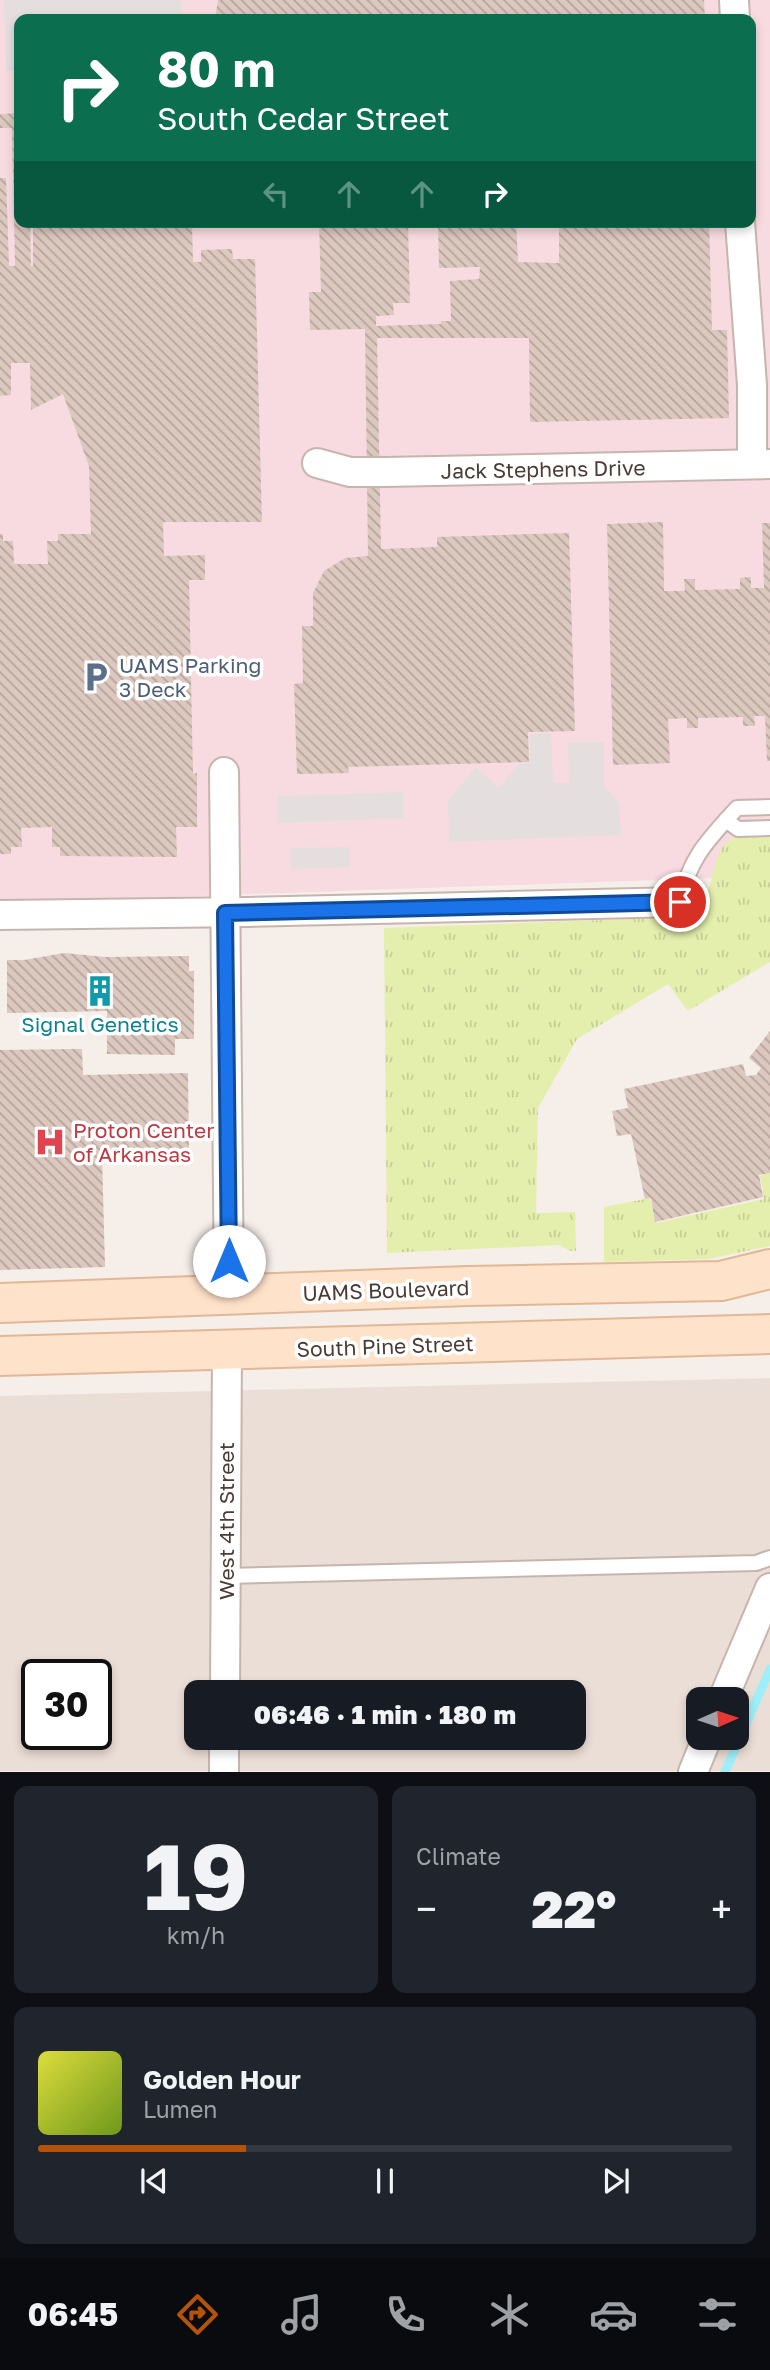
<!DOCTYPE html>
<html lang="en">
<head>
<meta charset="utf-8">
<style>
	:root { --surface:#171b24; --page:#20242c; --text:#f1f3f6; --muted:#9ea1a6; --line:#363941; --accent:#b45309 }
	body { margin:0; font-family:"Golos Text",sans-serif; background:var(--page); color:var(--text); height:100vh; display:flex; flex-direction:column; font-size:26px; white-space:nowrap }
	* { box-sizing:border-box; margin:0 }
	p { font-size:23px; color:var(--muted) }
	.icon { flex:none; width:38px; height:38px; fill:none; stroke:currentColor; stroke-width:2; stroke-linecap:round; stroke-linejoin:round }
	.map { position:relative; height:1772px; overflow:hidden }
	.sheet { display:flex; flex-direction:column; gap:14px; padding:14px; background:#0d0f14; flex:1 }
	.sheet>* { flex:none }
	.guide { position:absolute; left:14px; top:14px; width:742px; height:214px; border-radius:14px; box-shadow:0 4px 10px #0003; background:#0b6e4f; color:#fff; overflow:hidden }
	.needle { width:46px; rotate:87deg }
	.tools { position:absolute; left:686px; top:1687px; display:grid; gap:14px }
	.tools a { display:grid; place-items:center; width:63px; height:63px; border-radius:14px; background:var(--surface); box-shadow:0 4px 10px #0003; font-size:35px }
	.speed { position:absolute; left:21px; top:1659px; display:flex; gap:14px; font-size:35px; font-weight:700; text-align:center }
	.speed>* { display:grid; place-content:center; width:91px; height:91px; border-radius:50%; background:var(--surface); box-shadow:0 4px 10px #0003; line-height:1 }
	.speed .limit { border:4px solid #111; border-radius:10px; background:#fff; color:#111 }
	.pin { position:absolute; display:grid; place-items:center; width:60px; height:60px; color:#fff; margin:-30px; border:4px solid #fff; border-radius:50%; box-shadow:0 2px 7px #0007 }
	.me { position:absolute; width:77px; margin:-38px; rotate:0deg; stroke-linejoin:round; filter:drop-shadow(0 0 5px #0008) }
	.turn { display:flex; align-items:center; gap:24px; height:147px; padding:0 28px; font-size:32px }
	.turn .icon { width:91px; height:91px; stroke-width:2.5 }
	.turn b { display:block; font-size:49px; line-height:60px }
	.lanes { display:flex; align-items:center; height:66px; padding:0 28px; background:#0003; justify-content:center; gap:35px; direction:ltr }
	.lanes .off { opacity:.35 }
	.big { font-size:52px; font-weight:800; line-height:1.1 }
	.sheet .tile { flex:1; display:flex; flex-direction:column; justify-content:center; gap:10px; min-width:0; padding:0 24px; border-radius:14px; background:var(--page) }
	.sheet .dial { align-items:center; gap:0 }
	.dial b { font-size:91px; line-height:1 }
	.song { display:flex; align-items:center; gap:21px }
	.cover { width:84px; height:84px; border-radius:10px; background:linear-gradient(135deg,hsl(60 70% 55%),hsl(80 70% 35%)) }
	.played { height:7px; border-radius:4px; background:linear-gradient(90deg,var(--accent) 30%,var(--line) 30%) }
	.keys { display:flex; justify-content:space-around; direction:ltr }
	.heat { display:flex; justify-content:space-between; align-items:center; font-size:38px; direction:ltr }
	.sheet .tiles { flex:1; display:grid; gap:14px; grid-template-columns:1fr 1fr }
	.tile:last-child { grid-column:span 2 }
	.trip { position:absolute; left:184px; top:1680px; width:402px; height:70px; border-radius:14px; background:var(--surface); box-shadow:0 4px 10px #0003; font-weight:800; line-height:70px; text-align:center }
	.tabs { display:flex; height:112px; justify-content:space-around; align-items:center; background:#090b0e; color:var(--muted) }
	.tabs .icon { width:49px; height:49px }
	.tabs .on { color:var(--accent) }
	.tabs b { font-size:32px; color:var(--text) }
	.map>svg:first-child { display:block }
	.residential { fill:#ebded6; fill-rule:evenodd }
	.medical { fill:#f8dbe0; fill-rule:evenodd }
	.grass { fill:url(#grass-tufts) }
	.parking { fill:#e4dfde }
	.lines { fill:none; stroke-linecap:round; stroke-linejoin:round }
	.stream { stroke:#9feff9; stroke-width:9 }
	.building { fill:url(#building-back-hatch) }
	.lane-casing { stroke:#c6b5ad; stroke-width:18 }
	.street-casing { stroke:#c6b5ad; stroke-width:32 }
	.secondary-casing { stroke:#e1b897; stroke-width:42 }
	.lane { stroke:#fff; stroke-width:14 }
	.street { stroke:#fff; stroke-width:28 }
	.secondary { stroke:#ffe2ca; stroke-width:38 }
	.route-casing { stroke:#114b97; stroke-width:18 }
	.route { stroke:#1a73e8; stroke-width:12 }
	.labels { text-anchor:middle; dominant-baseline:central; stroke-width:7; stroke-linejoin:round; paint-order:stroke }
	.street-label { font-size:21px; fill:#4b3c36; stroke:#fff }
	.service-label { font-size:21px; fill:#4e5e75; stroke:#fff; text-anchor:start }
	.culture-label { font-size:21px; fill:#0d838f; stroke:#fff }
	.health-label { font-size:21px; fill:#be3a42; stroke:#fff; text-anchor:start }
</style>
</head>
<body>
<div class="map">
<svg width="770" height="1772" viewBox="0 0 770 1772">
	<defs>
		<pattern id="grass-tufts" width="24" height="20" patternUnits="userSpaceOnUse" patternTransform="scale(1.75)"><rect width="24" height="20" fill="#e5efad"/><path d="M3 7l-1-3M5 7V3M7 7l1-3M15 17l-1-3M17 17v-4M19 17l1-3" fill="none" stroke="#c6ce95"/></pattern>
		<pattern id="building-back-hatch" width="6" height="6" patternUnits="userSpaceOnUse" patternTransform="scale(1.75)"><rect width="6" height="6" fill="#dcc8bf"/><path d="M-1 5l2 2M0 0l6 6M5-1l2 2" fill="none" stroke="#b4a49c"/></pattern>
	</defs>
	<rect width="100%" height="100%" fill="#f6eee9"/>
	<path class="residential" d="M770,1378V1771H0V1396ZM37,1675H96V1734H37ZM196,1692H574V1738H196ZM698,1699H737V1738H698Z"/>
	<path class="medical" d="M0,0H770V876L0,903ZM19,19H751V222H19Z"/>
	<g class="grass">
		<path d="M770,836V962L688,1011L668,984L577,1039L538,1108L536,1213L575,1212L576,1251H570L560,1245L387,1253L384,928L686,917C691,914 697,912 700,908C715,891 711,842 737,837C747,835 759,836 770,836Z"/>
		<path d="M770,1173V1246L708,1259L604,1262V1207L650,1198L656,1223L764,1199L760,1176Z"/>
	</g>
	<g class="parking">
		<path d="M4,0H181L182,19H19V71H6Z"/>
		<path d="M551,733L553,783H569L568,743L604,742V785L619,803L621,835L449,842L448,800L476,767L499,787L519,764L530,763V734Z"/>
		<path d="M403,792V818L278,823L277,796Z"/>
		<path d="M350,847V867L291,869L290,848Z"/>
	</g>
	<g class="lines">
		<path class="stream" d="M725,1772L770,1669"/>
	</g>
	<g class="building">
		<path d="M218,0H704L705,19H215Z"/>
		<path d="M19,113V222H30L31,266H33V222H192L193,262H201V250L232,249L233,259H255L262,522H163L164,556L205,555V580H189L193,774L197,773V827H176L177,857L60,856V847H52V827L21,828L22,847H11V854H0V534H3V541H13L14,564H48L47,541H58V534H91L89,466L63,394L31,410L30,363H11V395L0,396V178H6L9,266H15L12,128H0V114Z"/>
		<path d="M319,222H408L410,303H393L394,315L376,316V326L441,324V321H451L450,281L479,279L480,267L439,268L438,222H516L518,262L559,263V222H709L712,330H727L729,418L530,422L529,338H377L381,549L437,547V537L569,533L575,731L528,732L529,762L348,767L349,773L297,774L294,684L303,683L302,626H313V593L324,571L345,558L368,556L365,329L310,330L309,292H321Z"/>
		<path d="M663,522L664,591H685L684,579H695V590L740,589V578L751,577V588H764L762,523H770V761H767L765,716H754L755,726H743V717L698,718V728H687V718L668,719L670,763L613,765L607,524Z"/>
		<path d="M64,953L105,957L189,956V971H194V1039H175V1055L107,1054V1011L7,1013V960H24Z"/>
		<path d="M770,1031V1173L759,1175L763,1197L655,1222L651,1198L645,1199L631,1134L617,1136L612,1111L628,1108L624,1089L743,1064L746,1076L756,1075L761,1068L749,1058Z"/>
		<path d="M82,1049L83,1075L188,1073L189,1154L102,1156L105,1267L0,1270V1050Z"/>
	</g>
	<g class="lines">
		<defs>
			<g id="lane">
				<path d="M726,820L738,829L770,828"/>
				<path d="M680,902C689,858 708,840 737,808L770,807"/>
				<path d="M226,1576L756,1563L770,1558"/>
			</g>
			<g id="street">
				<path d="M734,0L735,19"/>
				<path d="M740,222L752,385V464"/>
				<path d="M317,463L350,472H385L770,464"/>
				<path d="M224,772L229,1296"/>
				<path d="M0,915L248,912L680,902"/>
				<path d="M225,1692L227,1350"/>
				<path d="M723,1699L770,1588"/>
				<path d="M224,1772V1738"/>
				<path d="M693,1772L707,1738"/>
			</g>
			<g id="secondary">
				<path d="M0,1303L468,1286L721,1281L770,1269"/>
				<path d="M0,1356L770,1334"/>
			</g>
		</defs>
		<use href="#lane" class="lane-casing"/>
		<use href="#street" class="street-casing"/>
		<use href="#secondary" class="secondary-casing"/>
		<use href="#lane" class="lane"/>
		<use href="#street" class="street"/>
		<use href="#secondary" class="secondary"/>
	</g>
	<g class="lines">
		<defs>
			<path id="route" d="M229,1261L225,913L680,902"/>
		</defs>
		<use href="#route" class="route-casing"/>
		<use href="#route" class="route"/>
	</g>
	<defs>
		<symbol id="parking-bare" viewBox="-9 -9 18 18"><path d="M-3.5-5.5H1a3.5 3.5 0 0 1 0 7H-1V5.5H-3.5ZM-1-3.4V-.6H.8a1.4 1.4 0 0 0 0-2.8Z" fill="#5c6f8a" stroke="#fff" stroke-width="2.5" paint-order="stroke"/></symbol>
		<symbol id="building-bare" viewBox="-9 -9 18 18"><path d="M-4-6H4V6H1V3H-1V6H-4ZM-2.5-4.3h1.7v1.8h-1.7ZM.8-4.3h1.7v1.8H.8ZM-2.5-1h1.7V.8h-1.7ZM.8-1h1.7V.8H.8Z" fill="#0f9aa8" stroke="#fff" stroke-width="2.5" paint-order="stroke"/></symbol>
		<symbol id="hospital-bare" viewBox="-9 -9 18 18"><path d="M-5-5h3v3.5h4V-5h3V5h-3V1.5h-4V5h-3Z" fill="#e0444e" stroke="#fff" stroke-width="2.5" paint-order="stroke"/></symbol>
	</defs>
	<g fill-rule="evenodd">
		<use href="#parking-bare" x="74" y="655" width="44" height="44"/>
		<use href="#building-bare" x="78" y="969" width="44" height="44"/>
		<use href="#hospital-bare" x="28" y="1120" width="44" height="44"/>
	</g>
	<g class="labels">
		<g class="street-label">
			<text transform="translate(543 469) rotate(-1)">Jack Stephens Drive</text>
			<text transform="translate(386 1290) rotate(-2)">UAMS Boulevard</text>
			<text transform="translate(385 1346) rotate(-2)">South Pine Street</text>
			<text transform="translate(226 1521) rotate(-90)">West 4th Street</text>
		</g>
		<g class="service-label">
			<text x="119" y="665">UAMS Parking<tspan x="119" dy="24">3 Deck</tspan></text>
		</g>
		<g class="culture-label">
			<text x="100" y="1024">Signal Genetics</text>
		</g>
		<g class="health-label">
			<text x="73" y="1130">Proton Center<tspan x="73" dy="24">of Arkansas</tspan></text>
		</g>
	</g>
</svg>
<div class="tools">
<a><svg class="needle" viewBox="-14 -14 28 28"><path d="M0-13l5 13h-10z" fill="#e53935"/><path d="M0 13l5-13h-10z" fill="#9ea1a6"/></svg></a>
</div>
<div class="speed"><div class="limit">30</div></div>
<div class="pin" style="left:680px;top:902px;background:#d93025"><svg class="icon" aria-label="arrive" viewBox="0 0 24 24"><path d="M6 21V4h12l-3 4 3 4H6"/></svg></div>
<svg class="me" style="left:229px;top:1261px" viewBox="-20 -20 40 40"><circle r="19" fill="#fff"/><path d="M0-13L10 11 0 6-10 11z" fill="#1a73e8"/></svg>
<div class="trip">06:46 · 1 min · 180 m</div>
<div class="guide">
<div class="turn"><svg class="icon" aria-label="right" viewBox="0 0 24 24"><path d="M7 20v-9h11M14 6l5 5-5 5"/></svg><div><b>80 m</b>South Cedar Street</div></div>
<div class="lanes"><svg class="icon off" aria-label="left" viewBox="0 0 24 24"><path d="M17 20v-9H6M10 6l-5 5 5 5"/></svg><svg class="icon off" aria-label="ahead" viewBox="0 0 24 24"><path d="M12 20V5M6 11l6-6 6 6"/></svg><svg class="icon off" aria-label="ahead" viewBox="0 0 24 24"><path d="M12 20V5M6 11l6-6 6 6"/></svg><svg class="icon" aria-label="right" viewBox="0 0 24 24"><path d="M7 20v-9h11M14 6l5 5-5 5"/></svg></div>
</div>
</div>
<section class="sheet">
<div class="tiles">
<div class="tile dial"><b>19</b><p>km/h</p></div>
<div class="tile"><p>Climate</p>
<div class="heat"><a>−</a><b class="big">22°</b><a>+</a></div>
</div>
<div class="tile">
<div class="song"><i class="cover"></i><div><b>Golden Hour</b><p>Lumen</p></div></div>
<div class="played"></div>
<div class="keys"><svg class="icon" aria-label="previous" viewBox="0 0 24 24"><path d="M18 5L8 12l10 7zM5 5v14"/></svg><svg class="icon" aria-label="pause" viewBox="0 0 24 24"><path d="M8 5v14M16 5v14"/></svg><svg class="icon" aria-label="next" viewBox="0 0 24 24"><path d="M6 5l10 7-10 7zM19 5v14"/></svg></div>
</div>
</div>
</section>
<nav class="tabs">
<b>06:45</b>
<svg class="icon on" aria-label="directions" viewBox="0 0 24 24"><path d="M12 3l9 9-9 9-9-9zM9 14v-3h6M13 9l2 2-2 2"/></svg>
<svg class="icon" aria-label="music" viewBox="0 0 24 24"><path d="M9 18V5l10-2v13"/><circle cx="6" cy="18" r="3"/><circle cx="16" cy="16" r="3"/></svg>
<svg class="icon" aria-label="phone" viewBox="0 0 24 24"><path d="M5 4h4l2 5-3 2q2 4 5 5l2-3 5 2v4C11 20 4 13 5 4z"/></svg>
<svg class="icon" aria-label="climate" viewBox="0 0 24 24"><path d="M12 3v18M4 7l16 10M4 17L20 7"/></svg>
<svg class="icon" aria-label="car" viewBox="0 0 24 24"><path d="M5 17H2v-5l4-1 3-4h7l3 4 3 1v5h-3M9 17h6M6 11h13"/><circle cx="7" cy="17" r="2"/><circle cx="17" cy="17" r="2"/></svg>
<svg class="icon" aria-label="filters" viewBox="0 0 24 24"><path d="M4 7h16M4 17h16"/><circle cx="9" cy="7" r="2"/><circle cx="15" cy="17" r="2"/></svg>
</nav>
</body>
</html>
